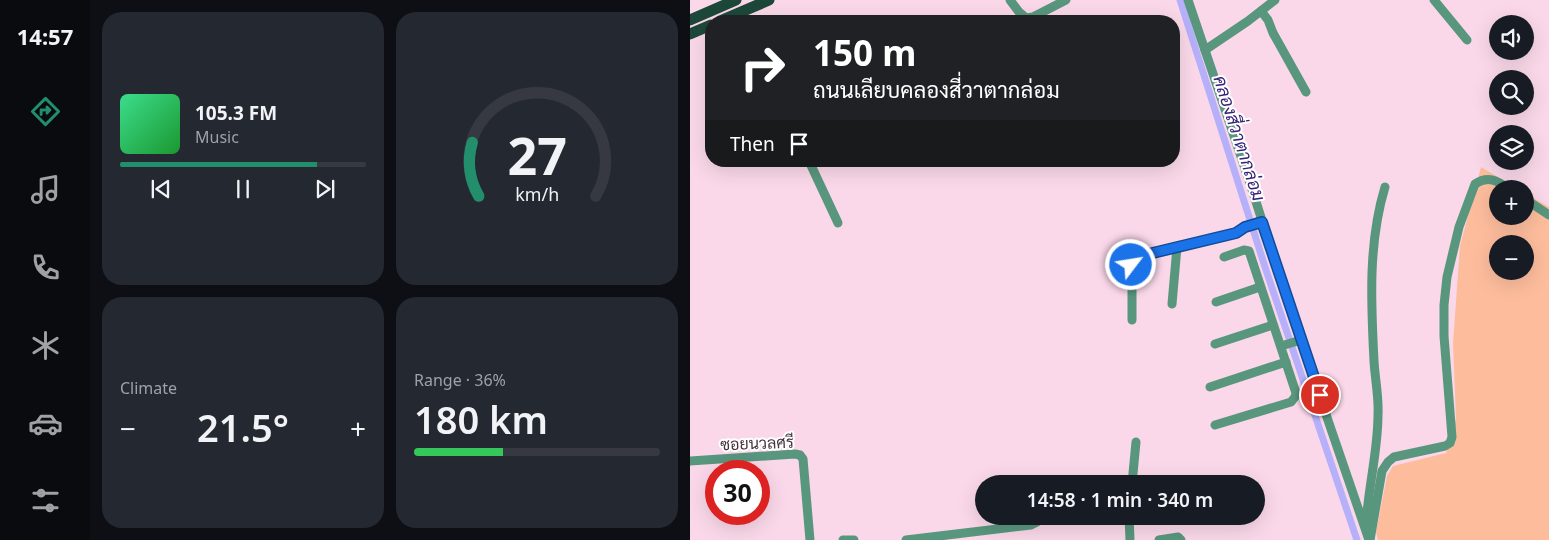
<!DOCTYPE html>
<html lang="en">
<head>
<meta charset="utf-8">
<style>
	:root { --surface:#171b24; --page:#242831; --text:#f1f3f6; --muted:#9ea1a6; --line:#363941; --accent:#228e6c }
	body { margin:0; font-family:"Noto Sans",Sarabun,sans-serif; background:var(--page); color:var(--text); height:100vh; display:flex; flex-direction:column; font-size:19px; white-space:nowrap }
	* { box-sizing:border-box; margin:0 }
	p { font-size:16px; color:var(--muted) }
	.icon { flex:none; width:28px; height:28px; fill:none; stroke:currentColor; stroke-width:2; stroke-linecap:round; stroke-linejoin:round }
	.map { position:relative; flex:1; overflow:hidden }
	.drawer { display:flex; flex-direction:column; gap:12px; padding:12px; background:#0d0f14; width:600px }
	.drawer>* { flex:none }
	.banner { position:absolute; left:15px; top:15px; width:475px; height:152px; border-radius:20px; box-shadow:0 5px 20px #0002; background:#202124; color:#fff; overflow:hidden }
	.controls { position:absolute; left:799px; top:15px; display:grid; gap:10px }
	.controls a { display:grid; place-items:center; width:45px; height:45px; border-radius:50%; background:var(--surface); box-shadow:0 5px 20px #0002; font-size:25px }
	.speed { position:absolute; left:15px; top:460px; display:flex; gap:10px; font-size:25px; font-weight:700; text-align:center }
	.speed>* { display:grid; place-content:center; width:65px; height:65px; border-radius:50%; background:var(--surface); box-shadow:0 5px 20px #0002; line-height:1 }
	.speed .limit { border:8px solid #d22; background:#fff; color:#111 }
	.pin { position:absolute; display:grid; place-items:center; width:42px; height:42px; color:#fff; margin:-21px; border:2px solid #fff; border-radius:50%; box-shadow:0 1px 5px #0007 }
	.me { position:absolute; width:55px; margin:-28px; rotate:59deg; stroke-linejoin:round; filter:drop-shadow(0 0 4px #0008) }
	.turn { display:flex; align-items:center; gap:18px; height:105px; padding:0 25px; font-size:22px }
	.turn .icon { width:65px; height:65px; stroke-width:2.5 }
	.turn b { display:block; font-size:35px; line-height:42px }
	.then { display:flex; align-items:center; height:48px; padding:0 25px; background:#0003; gap:10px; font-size:19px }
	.big { font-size:38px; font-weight:600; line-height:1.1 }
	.drawer .tile { flex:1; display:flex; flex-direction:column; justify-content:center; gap:8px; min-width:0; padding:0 18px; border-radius:20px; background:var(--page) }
	.drawer .dial { align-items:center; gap:0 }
	.dial svg { height:130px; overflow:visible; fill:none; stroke:var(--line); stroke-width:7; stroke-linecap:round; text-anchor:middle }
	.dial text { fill:var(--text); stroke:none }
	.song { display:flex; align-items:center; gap:15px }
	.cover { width:60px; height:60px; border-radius:8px; background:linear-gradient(135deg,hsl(150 70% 55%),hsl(130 70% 35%)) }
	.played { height:5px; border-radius:2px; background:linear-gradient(90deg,var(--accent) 80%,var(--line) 80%) }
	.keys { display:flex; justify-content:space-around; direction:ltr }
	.heat { display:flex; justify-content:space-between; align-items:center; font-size:28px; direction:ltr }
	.charge { height:8px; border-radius:4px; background:linear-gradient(90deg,#34c759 36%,var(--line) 0) }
	.drawer .tiles { flex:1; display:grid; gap:12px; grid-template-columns:repeat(2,1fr) }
	.trip { position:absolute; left:285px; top:475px; width:290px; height:50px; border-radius:25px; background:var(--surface); box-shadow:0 5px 20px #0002; font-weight:600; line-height:50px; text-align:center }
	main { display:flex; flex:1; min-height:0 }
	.dock { display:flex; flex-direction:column; width:90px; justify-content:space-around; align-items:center; background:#090b0e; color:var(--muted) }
	.dock .icon { width:35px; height:35px }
	.dock .on { color:var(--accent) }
	.dock b { font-size:22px; color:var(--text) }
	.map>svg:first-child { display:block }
	.green { fill:#fdbd9d; fill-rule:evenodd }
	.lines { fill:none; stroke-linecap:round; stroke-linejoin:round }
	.canal { stroke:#b6b0fa; stroke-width:7 }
	.minor { stroke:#59967e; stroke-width:9 }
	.major { stroke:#1d4839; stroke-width:11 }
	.route-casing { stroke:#114b97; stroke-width:12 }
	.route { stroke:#1a73e8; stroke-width:9 }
	.labels { text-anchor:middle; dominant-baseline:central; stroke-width:4; stroke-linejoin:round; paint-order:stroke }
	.street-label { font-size:16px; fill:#47323d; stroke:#fff }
	.water-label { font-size:18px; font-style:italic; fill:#362377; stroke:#fff }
</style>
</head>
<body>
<main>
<nav class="dock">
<b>14:57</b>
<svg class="icon on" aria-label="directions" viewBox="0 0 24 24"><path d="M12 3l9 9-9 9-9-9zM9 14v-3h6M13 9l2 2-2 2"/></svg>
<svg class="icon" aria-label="music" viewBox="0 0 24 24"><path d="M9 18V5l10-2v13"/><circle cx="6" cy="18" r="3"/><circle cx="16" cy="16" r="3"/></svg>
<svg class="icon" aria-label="phone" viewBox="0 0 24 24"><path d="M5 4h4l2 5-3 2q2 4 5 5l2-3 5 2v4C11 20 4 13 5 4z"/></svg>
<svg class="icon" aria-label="climate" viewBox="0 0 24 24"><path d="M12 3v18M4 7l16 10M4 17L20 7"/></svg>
<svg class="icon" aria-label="car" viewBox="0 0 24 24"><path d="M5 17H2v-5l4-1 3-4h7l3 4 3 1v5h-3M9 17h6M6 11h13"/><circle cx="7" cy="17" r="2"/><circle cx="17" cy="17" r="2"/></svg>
<svg class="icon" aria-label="filters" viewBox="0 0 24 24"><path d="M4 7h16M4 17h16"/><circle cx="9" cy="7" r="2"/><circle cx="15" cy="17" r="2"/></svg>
</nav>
<section class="drawer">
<div class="tiles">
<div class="tile">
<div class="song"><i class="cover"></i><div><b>105.3 FM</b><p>Music</p></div></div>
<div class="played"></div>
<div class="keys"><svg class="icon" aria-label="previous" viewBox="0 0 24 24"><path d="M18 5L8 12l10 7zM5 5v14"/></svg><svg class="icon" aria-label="pause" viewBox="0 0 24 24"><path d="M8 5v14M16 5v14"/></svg><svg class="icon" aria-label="next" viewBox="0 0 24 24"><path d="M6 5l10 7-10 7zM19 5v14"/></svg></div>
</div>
<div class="tile dial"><svg viewBox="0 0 100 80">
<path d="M14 69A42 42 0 1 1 86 69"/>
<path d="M14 69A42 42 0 0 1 10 36" stroke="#228e6c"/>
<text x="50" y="56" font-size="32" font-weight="700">27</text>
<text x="50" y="72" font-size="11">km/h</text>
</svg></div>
<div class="tile"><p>Climate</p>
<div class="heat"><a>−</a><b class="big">21.5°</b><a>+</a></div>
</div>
<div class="tile"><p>Range · 36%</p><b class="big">180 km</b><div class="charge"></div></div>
</div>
</section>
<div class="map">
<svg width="859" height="540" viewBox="0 0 859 540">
	<rect width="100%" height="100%" fill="#fad8e9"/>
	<path class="green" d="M791,167L828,189H808V216H835V193L859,207V540H688L686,532L697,476L703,466L756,453L766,419L763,343L770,246ZM808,244H835V271H808Z"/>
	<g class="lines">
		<path class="canal" d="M490,0L576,270L667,540"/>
		<g class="minor">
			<path d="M320,0L329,12L336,18L343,17L376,0"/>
			<path d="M498,0L561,186L604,321L679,540"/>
			<path d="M744,0L777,40"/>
			<path d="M571,11L578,20L583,33L616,92"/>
			<path d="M515,50L558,21L585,0"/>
			<path d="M119,161L148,223"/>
			<path d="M835,199L859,215"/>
			<path d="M526,302L570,287"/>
			<path d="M482,304L487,247"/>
			<path d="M442,320V259L446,257L546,233L555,227L572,222"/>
			<path d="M525,344L583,325"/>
			<path d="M591,346L611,340"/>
			<path d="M520,387L596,362"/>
			<path d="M525,425L601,402L605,397L606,393L559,251L554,250L534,257"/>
			<path d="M0,461L105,454L110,455L113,459L120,540"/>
			<path d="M351,484V483"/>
			<path d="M442,484L446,442"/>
			<path d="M439,516L440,540"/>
			<path d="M676,525C678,488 688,451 688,415C689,397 685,379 684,361C681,303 678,243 695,187"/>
			<path d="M153,540H164"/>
			<path d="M216,540L341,525L347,522L349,516"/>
			<path d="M469,540L488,537L491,540"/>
			<path d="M680,540L692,471L698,462L704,457L755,446L760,443L762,437L754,336V305L757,277L769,227L785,184C798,175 808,181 819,189"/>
		</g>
		<g class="major">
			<path d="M0,20L46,0"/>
			<path d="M30,21L79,0"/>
			<path d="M0,34L21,25"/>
		</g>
	</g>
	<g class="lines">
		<defs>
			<path id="route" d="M441,265L442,260L446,257L546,233L555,227L572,222L630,395"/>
		</defs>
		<use href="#route" class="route-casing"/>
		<use href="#route" class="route"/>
	</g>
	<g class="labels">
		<g class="street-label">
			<text transform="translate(67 443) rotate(-2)">ซอยนวลศรี</text>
		</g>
		<g class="water-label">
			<text transform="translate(550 138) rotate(72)">คลองสี่วาตากล่อม</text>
		</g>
	</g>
</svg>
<div class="controls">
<a><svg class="icon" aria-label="sound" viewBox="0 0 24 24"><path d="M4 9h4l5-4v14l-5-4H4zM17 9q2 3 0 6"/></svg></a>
<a><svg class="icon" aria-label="search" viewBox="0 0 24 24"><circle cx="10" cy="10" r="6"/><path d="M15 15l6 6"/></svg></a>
<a><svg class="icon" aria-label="layers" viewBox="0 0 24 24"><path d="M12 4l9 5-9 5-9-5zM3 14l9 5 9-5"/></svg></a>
<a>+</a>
<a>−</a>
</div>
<div class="speed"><div class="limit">30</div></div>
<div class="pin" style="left:630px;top:395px;background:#d93025"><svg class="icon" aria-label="arrive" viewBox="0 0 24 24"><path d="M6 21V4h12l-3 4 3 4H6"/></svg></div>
<svg class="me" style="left:441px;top:265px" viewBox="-20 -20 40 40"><circle r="17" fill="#1a73e8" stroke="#fff" stroke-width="3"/><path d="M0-11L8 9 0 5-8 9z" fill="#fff"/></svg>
<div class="trip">14:58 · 1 min · 340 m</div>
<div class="banner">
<div class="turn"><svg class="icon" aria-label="right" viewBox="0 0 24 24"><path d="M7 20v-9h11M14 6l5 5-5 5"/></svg><div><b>150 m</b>ถนนเลียบคลองสี่วาตากล่อม</div></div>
<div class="then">Then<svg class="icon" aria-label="arrive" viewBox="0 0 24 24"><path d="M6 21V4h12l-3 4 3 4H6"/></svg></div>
</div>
</div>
</main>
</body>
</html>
